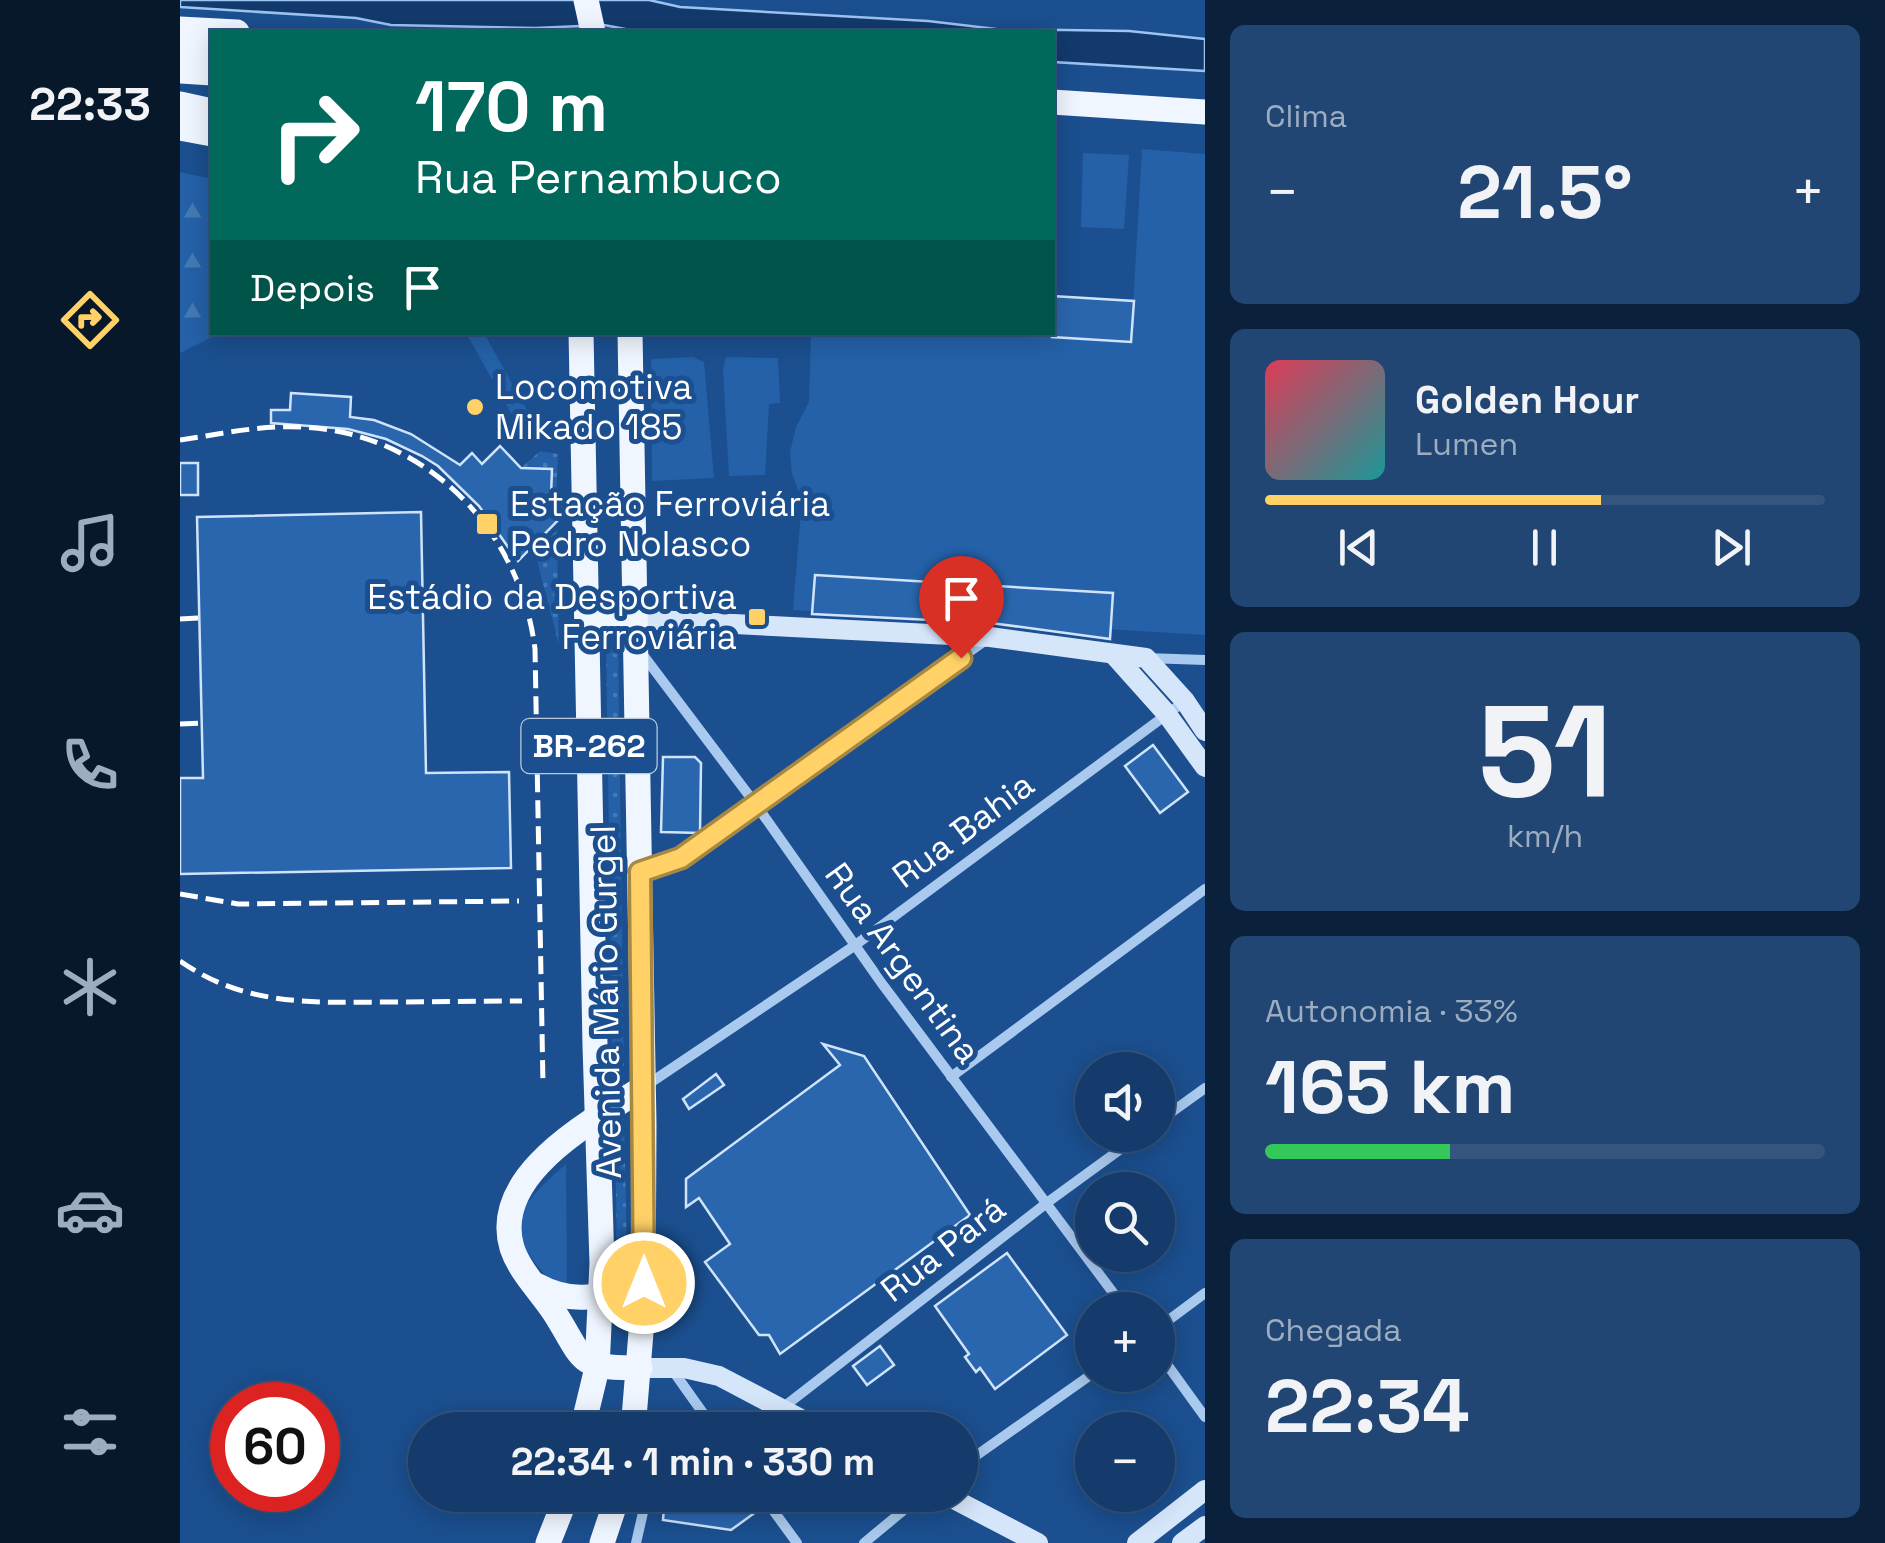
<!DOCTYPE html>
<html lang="pt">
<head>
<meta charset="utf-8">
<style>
	:root { --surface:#143b6b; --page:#214673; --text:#f1f3f6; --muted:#9dadc1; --line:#33557e; --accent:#ffd166 }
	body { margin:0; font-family:"Space Grotesk",sans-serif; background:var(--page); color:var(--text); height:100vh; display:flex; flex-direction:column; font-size:38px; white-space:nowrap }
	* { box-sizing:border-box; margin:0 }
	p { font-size:32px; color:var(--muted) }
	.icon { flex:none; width:55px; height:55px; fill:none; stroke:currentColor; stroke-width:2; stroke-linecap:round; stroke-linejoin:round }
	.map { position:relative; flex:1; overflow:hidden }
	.drawer { display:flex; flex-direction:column; gap:25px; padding:25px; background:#0b203b; width:680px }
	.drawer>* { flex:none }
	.top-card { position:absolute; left:30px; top:30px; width:845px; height:305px; border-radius:0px; box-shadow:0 5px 25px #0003,0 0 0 2px var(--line); background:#00695c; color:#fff; overflow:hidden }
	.controls { position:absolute; left:895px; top:1052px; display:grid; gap:20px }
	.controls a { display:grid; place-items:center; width:100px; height:100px; border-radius:50%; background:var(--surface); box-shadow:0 5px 25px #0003,0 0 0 2px var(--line); font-size:50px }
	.speed { position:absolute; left:30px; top:1382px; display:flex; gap:20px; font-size:50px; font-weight:700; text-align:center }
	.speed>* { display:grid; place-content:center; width:130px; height:130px; border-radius:50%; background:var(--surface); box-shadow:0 5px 25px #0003,0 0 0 2px var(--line); line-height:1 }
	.speed .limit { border:15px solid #d22; background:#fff; color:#111 }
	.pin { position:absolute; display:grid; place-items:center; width:85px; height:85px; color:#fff; margin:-102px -42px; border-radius:50% 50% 50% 0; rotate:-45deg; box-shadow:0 0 10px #0007 }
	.pin .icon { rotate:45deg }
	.me { position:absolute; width:110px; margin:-55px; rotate:0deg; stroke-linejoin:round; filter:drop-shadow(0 0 8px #0008) }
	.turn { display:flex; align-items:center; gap:35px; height:210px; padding:0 40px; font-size:45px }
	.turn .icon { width:130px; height:130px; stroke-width:2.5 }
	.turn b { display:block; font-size:70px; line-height:85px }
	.then { display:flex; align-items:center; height:95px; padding:0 40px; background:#0003; gap:20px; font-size:38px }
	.big { font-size:75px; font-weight:700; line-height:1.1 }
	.drawer .card { flex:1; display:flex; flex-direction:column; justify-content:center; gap:15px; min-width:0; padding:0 35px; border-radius:15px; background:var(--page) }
	.drawer .dial { align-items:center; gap:0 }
	.dial b { font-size:130px; line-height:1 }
	.song { display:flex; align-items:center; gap:30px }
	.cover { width:120px; height:120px; border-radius:15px; background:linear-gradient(135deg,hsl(350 70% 55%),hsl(180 70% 35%)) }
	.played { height:10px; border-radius:5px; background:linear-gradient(90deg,var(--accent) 60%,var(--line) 60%) }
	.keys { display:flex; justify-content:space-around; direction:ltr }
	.heat { display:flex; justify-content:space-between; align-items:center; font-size:55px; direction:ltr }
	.charge { height:15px; border-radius:8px; background:linear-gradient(90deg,#34c759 33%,var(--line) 0) }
	.trip { position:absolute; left:228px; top:1412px; width:570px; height:100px; border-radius:50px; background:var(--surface); box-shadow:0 5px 25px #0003,0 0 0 2px var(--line); font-weight:700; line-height:100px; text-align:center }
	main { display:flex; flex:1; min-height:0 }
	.tabs { display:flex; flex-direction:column; width:180px; justify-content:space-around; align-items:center; background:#08182b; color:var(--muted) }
	.tabs .icon { width:70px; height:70px }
	.tabs .on { color:var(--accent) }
	.tabs b { font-size:45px; color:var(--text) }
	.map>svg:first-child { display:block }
	.green { fill:#2461a8 }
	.forest { fill:url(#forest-firs) }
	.garden { fill:url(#garden-dots) }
	.water { fill:#123a6d; stroke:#9cc4f0; stroke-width:2.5 }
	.building { fill:#2a66ad; stroke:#cfe3fa; stroke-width:2.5 }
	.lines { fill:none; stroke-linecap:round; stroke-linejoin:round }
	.street { stroke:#a9c9ee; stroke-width:10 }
	.secondary { stroke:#d6e6fa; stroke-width:20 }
	.primary { stroke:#f0f6ff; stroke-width:25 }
	.rail { stroke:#fff; stroke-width:5; stroke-dasharray:18 8; stroke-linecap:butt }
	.route-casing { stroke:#a68842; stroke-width:25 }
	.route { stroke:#ffd166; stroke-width:18 }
	.poi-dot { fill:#ffd166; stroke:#1b4f8f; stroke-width:4 }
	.labels { text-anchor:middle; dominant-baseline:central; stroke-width:10; stroke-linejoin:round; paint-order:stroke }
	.shield { fill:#1b4f8f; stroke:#bbcadd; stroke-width:2.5 }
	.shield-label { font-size:32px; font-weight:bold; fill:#fff }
	.poi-label { font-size:35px; fill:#fff; stroke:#1b4f8f; text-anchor:start }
	.street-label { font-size:35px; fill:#fff; stroke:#1b4f8f }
</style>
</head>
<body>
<main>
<nav class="tabs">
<b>22:33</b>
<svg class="icon on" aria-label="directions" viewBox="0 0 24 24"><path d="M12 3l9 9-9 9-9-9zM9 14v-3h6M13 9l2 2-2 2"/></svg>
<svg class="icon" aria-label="music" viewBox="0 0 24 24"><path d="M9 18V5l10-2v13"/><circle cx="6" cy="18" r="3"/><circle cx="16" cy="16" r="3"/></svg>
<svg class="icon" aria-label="phone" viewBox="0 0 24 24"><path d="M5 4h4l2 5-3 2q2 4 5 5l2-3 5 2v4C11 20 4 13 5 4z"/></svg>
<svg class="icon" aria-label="climate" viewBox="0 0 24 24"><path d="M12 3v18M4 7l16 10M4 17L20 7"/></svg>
<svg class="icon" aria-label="car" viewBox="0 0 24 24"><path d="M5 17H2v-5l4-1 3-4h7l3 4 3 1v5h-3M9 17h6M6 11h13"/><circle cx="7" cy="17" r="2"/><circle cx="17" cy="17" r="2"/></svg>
<svg class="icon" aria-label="filters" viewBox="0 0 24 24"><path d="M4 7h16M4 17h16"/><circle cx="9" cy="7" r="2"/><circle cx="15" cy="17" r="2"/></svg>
</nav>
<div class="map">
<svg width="1025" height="1543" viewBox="0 0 1025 1543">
	<defs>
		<pattern id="forest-firs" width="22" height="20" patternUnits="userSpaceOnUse" patternTransform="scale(2.5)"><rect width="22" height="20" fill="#2461a8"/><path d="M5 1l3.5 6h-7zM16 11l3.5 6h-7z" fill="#4579b5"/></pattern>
		<pattern id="garden-dots" width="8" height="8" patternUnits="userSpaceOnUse" patternTransform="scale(2.5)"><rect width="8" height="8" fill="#2461a8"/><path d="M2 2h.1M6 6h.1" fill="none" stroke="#4579b5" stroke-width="1.8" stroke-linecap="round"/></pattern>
	</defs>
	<rect width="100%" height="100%" fill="#1b4f8f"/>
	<g class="green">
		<path d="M962,149L1025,154V635L613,610L622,500L612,474L610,452L616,427L629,402L631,333L796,332L951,342Z"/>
		<path d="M903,153L949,155L944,229L901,227Z"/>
		<path d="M286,333H304L349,414L331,413Z"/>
		<path d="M513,357L524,362L534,478L472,481L471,359Z"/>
		<path d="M546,357L598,358L600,403L589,404L585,475L549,476L543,369Z"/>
		<path d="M386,1164L387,1289L379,1290C323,1232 327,1215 386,1164Z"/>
	</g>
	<path class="forest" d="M0,172L32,179V332L40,333L0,353Z"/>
	<g class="garden">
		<path d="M360,451L378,454L376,502L371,497L372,469L341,468Z"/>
		<path d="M377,530L379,645L355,553Z"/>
		<path d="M429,633L435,634L438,639L444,1091L433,1099L426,638Z"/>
		<path d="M444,1116L447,1255L441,1260L437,1255L435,1127Z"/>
	</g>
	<path class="water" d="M0,0H469L500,7L748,21L816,29L949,31L1025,39V71L873,62L872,32H461L424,25L355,28L211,25L176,18L0,7Z"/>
	<g class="building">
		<path d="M872,296L954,301L951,342L872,337Z"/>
		<path d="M111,393L171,397L170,417L194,420L231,434L280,465L292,453L302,464L320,446L341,468L372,469L371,497L386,512L338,561L299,506L258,466L242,456L206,439L168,429L91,423V410H110Z"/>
		<rect x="0" y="463" width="18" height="32"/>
		<path d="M241,512L246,773L329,772L331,868L0,874V778H23L17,517Z"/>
		<path d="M635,575L933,593L930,639L811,623L632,614Z"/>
		<path d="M973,745L1008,792L980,813L945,766Z"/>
		<path d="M483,757H515L521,763L520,833L481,832Z"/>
		<path d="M643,1044L684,1056L790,1215L600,1354L589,1335H579L525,1262L550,1244L519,1198L506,1207V1179L660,1065Z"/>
		<path d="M536,1074L544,1085L509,1109L503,1099Z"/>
		<path d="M827,1253L887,1335L815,1389L800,1368L796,1372L785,1357L789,1354L755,1306Z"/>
		<path d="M700,1346L714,1365L687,1385L673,1366Z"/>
		<path d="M485,1495H570L580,1509L551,1530L483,1520Z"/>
	</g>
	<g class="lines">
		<g class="street">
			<path d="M460,651L577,806L703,985L946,1310"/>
			<path d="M966,658L1025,660"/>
			<path d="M461,872L501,858L806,640"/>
			<path d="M771,1077L1025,889"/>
			<path d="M467,1085L674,946L1005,701"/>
			<path d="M978,1122L1025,1088"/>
			<path d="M978,1328L1025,1293"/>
			<path d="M978,1352L1025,1417"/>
			<path d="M491,1368L535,1430"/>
			<path d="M601,1409L868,1202L960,1135"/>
			<path d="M780,1467L912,1374"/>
			<path d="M582,1495L617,1543"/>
			<path d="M456,1543L467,1495"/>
			<path d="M684,1543L742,1495"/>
		</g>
		<g class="secondary">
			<path d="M455,619L810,637L966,658L1005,701L1025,731"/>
			<path d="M935,656L986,713L1025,767"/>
			<path d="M460,1368H504L539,1376L642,1430"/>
			<path d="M766,1495L858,1543"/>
			<path d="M957,1543L1025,1490"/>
			<path d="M1002,1543L1025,1526"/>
		</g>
		<g class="primary">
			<path d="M406,0L413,32"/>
			<path d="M0,29L57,32"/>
			<path d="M0,51L32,53"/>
			<path d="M0,71L32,73"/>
			<path d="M872,102L1025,112"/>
			<path d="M0,104L32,111"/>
			<path d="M0,128L32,134"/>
			<path d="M401,332L415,1046L422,1263L417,1368L402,1430"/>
			<path d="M450,332L464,1125L463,1308L453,1430"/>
			<path d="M406,628L425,620L455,619"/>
			<path d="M356,1285C396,1307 422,1295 464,1283"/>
			<path d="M460,1368C395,1368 406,1362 374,1312C361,1292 340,1272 332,1248C310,1174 412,1122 462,1088"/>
			<path d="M368,1543L387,1495"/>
			<path d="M422,1543L438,1495"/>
		</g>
		<g class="rail">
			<path d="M0,440C40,434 81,425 121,427C245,432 340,529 355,649L363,1085"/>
			<path d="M0,619L19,618"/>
			<path d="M0,724L22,723"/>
			<path d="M0,894L58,904L339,901"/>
			<path d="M0,961C63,1005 129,1003 202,1002C249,1002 295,1001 342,1001"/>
		</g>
	</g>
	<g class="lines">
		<defs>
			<path id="route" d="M464,1283L460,872L501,858L781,658"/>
		</defs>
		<use href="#route" class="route-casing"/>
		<use href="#route" class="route"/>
	</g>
	<g class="poi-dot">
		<circle cx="295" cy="407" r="10"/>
		<rect x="295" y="512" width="24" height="24" rx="5"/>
		<rect x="567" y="607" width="20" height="20" rx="5"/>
	</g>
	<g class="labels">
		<rect class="shield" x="341.5" y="719" width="135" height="54" rx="8"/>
		<g class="shield-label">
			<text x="409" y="746">BR-262</text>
		</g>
		<g class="poi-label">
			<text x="315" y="387">Locomotiva<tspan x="315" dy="40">Mikado 185</tspan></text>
			<text x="330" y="504">Estação Ferroviária<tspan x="330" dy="40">Pedro Nolasco</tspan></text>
			<text x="557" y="597" text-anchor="end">Estádio da Desportiva<tspan x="557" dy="40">Ferroviária</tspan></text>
		</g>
		<g class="street-label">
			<text transform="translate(783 830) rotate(-37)">Rua Bahia</text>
			<text transform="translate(723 963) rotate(54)">Rua Argentina</text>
			<text transform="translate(426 1002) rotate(-91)">Avenida Mário Gurgel</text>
			<text transform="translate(763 1249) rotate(-38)">Rua Pará</text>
		</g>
	</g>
</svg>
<div class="controls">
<a><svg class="icon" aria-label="sound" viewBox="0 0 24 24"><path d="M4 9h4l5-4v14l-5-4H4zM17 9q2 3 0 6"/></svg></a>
<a><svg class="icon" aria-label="search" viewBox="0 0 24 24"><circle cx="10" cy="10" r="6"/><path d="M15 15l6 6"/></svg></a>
<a>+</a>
<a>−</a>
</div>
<div class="speed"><div class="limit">60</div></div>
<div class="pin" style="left:781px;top:658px;background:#d93025"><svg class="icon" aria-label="arrive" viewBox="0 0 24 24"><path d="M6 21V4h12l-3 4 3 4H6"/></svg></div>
<svg class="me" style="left:464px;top:1283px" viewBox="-20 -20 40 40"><circle r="17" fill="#ffd166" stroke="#fff" stroke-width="3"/><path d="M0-11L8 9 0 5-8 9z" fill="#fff"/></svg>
<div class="trip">22:34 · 1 min · 330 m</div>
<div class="top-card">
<div class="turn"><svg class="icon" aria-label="right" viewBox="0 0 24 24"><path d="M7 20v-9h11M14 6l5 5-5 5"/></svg><div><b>170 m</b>Rua Pernambuco</div></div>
<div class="then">Depois<svg class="icon" aria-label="arrive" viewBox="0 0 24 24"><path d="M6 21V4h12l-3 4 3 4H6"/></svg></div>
</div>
</div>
<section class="drawer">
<div class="card"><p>Clima</p>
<div class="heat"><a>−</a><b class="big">21.5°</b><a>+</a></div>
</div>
<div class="card">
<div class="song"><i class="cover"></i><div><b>Golden Hour</b><p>Lumen</p></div></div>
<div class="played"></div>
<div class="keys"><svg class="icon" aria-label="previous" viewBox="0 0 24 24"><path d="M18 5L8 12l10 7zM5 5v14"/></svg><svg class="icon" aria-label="pause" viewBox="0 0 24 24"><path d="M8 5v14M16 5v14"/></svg><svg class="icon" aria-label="next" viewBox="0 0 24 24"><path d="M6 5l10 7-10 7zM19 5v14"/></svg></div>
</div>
<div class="card dial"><b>51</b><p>km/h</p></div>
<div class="card"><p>Autonomia · 33%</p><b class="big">165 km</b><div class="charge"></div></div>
<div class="card"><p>Chegada</p><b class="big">22:34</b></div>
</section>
</main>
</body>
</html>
